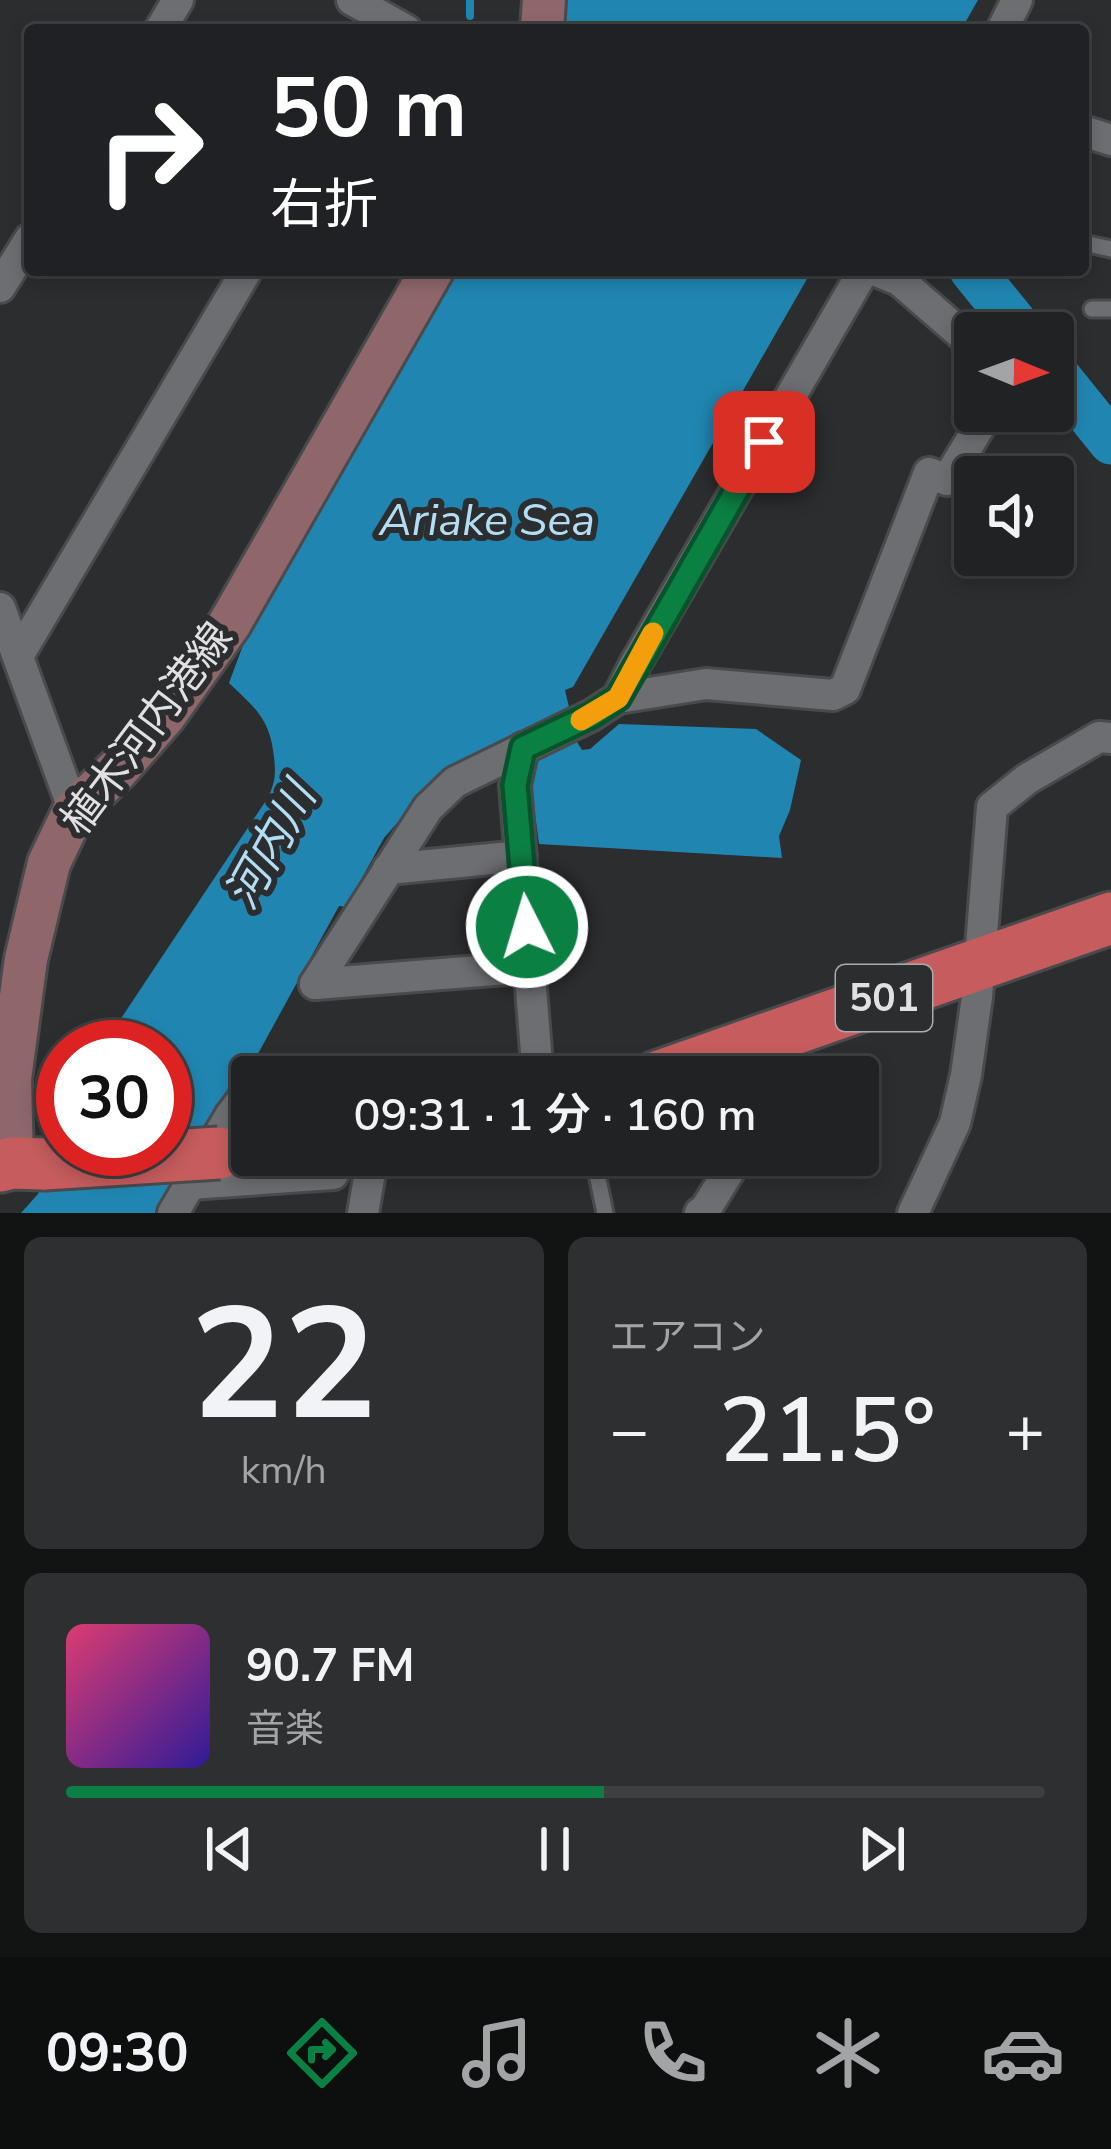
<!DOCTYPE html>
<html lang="ja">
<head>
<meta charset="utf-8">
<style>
	:root { --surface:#212223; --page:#2d2f30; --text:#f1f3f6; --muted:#a2a4a6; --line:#3e3f41; --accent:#0b8043 }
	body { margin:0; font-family:"Nunito Sans","Noto Sans JP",sans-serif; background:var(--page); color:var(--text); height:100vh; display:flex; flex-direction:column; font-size:45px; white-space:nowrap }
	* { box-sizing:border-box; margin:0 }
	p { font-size:39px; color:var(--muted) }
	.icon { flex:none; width:66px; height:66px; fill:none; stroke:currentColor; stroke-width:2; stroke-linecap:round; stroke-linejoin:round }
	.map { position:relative; height:1213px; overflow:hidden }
	.sheet { display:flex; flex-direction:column; gap:24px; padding:24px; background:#121313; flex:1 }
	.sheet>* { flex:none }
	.hud { position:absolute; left:24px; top:24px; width:1065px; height:252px; border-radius:12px; box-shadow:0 6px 18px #0003,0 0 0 3px var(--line); background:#202124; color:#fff; overflow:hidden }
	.needle { width:78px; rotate:91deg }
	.controls { position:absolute; left:954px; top:312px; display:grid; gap:24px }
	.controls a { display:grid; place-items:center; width:120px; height:120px; border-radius:12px; background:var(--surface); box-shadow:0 6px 18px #0003,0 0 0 3px var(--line); font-size:60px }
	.speed { position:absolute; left:36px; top:1020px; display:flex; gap:24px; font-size:60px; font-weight:700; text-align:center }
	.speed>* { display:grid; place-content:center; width:156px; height:156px; border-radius:50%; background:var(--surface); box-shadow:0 6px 18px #0003,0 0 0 3px var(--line); line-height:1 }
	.speed .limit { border:18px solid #d22; background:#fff; color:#111 }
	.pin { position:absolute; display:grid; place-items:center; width:102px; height:102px; color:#fff; margin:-51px; border-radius:24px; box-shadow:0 6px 18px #0006 }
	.me { position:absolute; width:132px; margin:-66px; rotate:355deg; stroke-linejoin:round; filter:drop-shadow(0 0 9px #0008) }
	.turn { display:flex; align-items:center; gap:42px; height:252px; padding:0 48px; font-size:54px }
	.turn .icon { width:156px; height:156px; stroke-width:2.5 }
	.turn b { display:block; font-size:84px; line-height:102px }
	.big { font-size:90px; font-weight:600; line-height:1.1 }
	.sheet .card { flex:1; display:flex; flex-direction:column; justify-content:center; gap:18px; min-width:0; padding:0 42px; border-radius:18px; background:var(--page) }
	.sheet .dial { align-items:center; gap:0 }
	.dial b { font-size:156px; line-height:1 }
	.song { display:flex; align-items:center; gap:36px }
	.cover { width:144px; height:144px; border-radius:18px; background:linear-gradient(135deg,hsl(340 70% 55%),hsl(250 70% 35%)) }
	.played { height:12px; border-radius:6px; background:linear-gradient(90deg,var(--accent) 55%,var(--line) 55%) }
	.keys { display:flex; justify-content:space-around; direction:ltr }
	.heat { display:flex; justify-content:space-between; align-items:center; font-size:66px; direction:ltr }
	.sheet .tiles { flex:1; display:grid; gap:24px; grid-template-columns:1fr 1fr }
	.card:last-child { grid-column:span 2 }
	.trip { position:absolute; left:231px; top:1056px; width:648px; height:120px; border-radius:12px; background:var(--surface); box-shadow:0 6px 18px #0003,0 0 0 3px var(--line); font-weight:600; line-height:120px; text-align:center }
	.menu { display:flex; height:192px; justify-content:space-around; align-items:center; background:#0d0e0e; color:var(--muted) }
	.menu .icon { width:84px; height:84px }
	.menu .selected { color:var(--accent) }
	.menu b { font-size:54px; color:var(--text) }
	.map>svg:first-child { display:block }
	.water { fill:#2086b1 }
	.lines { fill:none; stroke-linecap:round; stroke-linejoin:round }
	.stream { stroke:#2086b1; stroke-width:8 }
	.river { stroke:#2086b1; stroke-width:45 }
	.service-casing { stroke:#4a4a4c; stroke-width:21 }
	.minor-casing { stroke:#4a4a4c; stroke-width:36 }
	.secondary-casing { stroke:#4a4a4c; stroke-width:48 }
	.trunk-casing { stroke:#4a4a4c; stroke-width:57 }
	.service { stroke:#6d6e71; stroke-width:15 }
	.minor { stroke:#6d6e71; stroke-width:30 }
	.secondary { stroke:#8f676a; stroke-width:42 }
	.trunk { stroke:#c65c5e; stroke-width:51 }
	.trunk-bridge-casing { stroke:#4a4a4c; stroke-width:57; stroke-linecap:butt }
	.trunk-bridge { stroke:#c65c5e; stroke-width:51 }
	.route-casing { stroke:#07532c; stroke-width:30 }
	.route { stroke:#0b8043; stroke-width:21 }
	.slow { stroke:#f59e0b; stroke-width:21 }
	.labels { text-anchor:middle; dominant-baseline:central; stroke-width:12; stroke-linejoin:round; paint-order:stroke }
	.shield { fill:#2c2d2f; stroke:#ababad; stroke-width:3 }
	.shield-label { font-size:39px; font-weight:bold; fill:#e1e1e3 }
	.street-label { font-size:42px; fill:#e1e1e3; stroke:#2c2d2f }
	.water-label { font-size:45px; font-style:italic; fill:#b2def5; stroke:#2c2d2f }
</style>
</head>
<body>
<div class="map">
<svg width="1111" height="1213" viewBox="0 0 1111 1213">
	<rect width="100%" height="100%" fill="#2c2d2f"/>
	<g class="water">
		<path d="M560,0H978L961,30H558Z"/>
		<path d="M452,270L811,272L573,687L565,690L577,742L582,750L590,749L619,724L756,729L801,760L790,810L779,836L782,858L539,844L524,731L435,780L384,838L346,907L339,906L248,1072L239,1069L159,1213H21L38,1194L63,1128V1149H165V1047H102L269,796C275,781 276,774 274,757C270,719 256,709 229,683L268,578Z"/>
	</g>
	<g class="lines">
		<path class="stream" d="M470,16V0"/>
		<g class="river">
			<path d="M972,270L1023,333"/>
			<path d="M1053,370L1111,442"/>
		</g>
		<defs>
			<g id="service">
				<path d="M1083,243L1111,249"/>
				<path d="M1092,309H1111"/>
				<path d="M480,1155L482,1162L509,1155"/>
				<path d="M593,1155L605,1213"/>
			</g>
			<g id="minor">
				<path d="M352,0L406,30"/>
				<path d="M160,30L178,0"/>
				<path d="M1002,30L1017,0"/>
				<path d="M1083,131L1111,140"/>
				<path d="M874,270L899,280L975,346"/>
				<path d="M0,287L30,239"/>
				<path d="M0,608L74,811"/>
				<path d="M18,656L247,270"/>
				<path d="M618,698L634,666L864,270"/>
				<path d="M523,748L515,785L538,1077"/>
				<path d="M388,869L521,856"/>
				<path d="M315,984L428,808L455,782L592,715L618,698L706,684L833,695L845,689L929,473L947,480L989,411"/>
				<path d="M315,984L531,967"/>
				<path d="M772,1077L776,1036"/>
				<path d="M190,1184L333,1174L343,1155"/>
				<path d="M173,1213L230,1116L252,1087"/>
				<path d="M363,1213L373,1155"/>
				<path d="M700,1213L705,1210L739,1155"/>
				<path d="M913,1213L955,1123L966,1075L977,997L992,807L1027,779L1099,737L1111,738"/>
			</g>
			<g id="secondary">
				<path d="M542,30L544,0"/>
				<path d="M12,1163L10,1079L26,959L49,863L74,811L117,770L164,716L230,623L432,270"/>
			</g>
			<g id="trunk">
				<path d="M657,1077L1111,918"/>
				<path d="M0,1166L12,1163L44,1164"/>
			</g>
		</defs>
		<use href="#service" class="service-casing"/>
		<use href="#minor" class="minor-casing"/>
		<use href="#secondary" class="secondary-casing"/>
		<use href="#trunk" class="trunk-casing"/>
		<use href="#service" class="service"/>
		<use href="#minor" class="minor"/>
		<use href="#secondary" class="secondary"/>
		<use href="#trunk" class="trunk"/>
		<defs>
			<path id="trunk-bridge" d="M44,1164L219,1153"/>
		</defs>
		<use href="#trunk-bridge" class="trunk-bridge-casing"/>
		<use href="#trunk-bridge" class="trunk-bridge"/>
	</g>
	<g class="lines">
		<defs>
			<path id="route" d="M527,927L515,785L523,748L592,715L618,698L764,442"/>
		</defs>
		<use href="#route" class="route-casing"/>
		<use href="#route" class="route"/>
		<path class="slow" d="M581,720L618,698L653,633"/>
	</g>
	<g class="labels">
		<rect class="shield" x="836" y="965" width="96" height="66" rx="9"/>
		<g class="shield-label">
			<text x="884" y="998">501</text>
		</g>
		<g class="street-label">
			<text transform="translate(147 729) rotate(-53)">植木河内港線</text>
		</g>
		<g class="water-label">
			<text x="487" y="520">Ariake Sea</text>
			<text transform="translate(271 846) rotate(-61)">河内川</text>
		</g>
	</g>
</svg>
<div class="controls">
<a><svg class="needle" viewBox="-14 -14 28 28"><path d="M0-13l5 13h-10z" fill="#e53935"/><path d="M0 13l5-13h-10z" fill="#a2a4a6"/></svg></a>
<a><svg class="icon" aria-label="sound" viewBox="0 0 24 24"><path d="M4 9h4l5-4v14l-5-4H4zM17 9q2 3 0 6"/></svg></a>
</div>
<div class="speed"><div class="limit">30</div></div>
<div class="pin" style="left:764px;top:442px;background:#d93025"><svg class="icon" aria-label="arrive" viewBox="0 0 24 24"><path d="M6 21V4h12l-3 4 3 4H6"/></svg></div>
<svg class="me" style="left:527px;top:927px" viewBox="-20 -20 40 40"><circle r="17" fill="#0b8043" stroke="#fff" stroke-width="3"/><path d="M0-11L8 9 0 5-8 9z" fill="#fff"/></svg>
<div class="trip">09:31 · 1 分 · 160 m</div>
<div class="hud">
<div class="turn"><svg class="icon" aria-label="right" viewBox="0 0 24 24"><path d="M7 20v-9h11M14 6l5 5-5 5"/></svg><div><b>50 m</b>右折</div></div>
</div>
</div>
<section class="sheet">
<div class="tiles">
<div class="card dial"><b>22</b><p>km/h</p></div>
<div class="card"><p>エアコン</p>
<div class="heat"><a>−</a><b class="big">21.5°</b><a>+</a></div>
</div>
<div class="card">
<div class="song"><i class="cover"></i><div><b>90.7 FM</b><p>音楽</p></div></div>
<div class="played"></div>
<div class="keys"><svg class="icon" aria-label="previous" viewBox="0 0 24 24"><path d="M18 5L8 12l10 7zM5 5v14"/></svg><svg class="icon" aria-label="pause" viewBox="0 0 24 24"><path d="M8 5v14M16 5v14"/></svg><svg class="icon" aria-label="next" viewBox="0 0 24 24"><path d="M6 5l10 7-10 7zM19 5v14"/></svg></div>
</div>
</div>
</section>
<nav class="menu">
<b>09:30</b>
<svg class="icon selected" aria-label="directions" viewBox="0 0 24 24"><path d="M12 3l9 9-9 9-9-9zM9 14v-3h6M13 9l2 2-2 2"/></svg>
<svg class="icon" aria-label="music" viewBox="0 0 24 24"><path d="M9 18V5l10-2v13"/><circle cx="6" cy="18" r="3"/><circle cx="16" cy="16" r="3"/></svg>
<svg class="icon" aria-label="phone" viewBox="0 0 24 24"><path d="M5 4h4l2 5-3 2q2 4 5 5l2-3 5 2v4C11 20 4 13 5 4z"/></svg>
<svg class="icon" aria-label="climate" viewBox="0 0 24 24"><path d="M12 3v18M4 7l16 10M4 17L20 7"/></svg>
<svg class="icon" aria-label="car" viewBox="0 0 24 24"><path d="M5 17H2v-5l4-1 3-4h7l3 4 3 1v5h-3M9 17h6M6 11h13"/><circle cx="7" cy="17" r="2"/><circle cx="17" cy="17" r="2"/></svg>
</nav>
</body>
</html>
